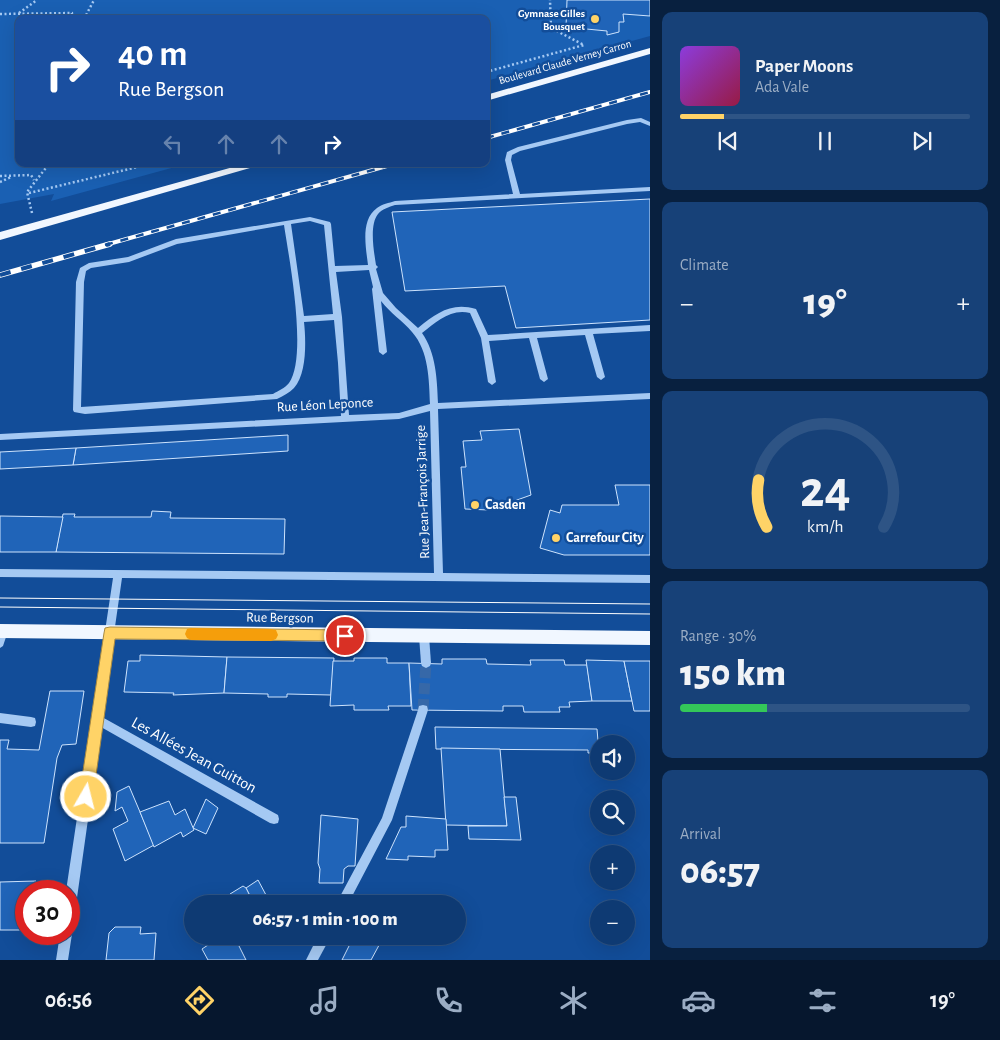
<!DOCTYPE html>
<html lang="en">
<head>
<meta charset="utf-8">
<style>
	:root { --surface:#0e3a73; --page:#174178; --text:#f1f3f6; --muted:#9badc4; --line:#2e5485; --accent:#ffd367 }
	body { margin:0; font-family:"Alegreya Sans",sans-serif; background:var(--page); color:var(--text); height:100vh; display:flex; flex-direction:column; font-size:19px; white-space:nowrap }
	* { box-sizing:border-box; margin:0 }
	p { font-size:16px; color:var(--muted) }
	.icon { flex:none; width:28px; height:28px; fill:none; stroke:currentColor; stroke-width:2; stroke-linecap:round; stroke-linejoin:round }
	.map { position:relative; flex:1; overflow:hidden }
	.drawer { display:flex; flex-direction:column; gap:12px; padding:12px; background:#08203f; width:350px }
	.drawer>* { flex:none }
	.guide { position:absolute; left:15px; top:15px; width:475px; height:152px; border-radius:10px; box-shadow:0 5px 20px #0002,0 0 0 1px var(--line); background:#1a4fa0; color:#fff; overflow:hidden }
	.buttons { position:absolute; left:590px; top:735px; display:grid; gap:10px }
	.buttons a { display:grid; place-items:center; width:45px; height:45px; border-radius:50%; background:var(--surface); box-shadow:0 5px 20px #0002,0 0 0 1px var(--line); font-size:25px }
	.speed { position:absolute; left:15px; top:880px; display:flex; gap:10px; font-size:25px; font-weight:700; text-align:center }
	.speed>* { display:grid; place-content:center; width:65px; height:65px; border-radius:50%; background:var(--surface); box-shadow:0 5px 20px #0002,0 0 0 1px var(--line); line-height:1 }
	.speed .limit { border:8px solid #d22; background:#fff; color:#111 }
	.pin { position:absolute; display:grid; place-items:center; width:42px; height:42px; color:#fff; margin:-21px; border:2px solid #fff; border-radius:50%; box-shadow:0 1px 5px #0007 }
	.me { position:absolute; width:55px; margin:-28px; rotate:8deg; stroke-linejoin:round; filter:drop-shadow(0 0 4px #0008) }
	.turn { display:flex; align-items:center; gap:18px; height:105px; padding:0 20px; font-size:22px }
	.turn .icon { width:65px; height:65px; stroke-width:2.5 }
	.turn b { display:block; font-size:35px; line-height:42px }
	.lanes { display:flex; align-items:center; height:48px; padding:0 20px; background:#0003; justify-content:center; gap:25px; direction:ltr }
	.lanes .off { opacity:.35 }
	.big { font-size:38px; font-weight:800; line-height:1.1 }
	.drawer .card { flex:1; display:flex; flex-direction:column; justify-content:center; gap:8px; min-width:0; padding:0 18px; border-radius:10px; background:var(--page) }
	.drawer .dial { align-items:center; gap:0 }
	.dial svg { height:130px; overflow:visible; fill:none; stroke:var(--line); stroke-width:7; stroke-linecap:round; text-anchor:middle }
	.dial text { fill:var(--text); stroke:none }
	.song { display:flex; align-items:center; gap:15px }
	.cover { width:60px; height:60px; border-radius:8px; background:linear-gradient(135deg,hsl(270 70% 55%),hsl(340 70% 35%)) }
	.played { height:5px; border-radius:2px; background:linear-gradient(90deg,var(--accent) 15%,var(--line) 15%) }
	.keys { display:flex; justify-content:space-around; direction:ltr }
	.heat { display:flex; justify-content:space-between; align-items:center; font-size:28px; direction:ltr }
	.charge { height:8px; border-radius:4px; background:linear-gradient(90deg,#34c759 30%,var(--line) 0) }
	.trip { position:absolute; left:184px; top:895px; width:282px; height:50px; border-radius:25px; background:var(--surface); box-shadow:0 5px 20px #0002,0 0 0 1px var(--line); font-weight:800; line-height:50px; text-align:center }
	.dock { display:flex; height:80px; justify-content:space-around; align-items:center; background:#06172e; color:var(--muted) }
	.dock .icon { width:35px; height:35px }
	.dock .current { color:var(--accent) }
	.dock b { font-size:22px; color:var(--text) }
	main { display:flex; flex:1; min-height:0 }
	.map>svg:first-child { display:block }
	.green { fill:#1a60b3 }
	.building { fill:#2064b8; stroke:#cde3fd }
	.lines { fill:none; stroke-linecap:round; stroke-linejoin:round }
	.minor-tunnel { stroke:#3668a8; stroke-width:11; stroke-dasharray:11 5; stroke-linecap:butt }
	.path { stroke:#a5c9f3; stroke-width:2.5; stroke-dasharray:2 2.5; stroke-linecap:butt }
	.minor { fill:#a5c9f3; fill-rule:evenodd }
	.major { fill:#f1f7ff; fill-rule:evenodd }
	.tram { stroke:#fff; stroke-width:1 }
	.rail-far1-casing { stroke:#fff; stroke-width:4 }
	.rail-casing { stroke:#fff; stroke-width:5.5 }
	.rail-far1 { stroke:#124d99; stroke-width:2.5; stroke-dasharray:8; stroke-linecap:butt }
	.rail { stroke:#124d99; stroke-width:4; stroke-dasharray:11; stroke-linecap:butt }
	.route { fill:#ffd367; stroke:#a68943 }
	.slow { fill:#f59e0b }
	.poi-dot { fill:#ffd367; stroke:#124d99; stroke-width:2 }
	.labels { text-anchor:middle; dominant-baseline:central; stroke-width:5; stroke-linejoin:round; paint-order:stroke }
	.far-poi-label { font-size:11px; font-weight:bold; fill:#fff; stroke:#124d99; text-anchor:end }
	.far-street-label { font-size:11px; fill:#fff; stroke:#124d99 }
	.street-label { font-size:14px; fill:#fff; stroke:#124d99 }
	.poi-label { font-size:14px; font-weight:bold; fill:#fff; stroke:#124d99; text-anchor:start }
	.near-street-label { font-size:16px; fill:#fff; stroke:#124d99 }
</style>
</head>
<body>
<main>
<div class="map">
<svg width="650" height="960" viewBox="0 0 650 960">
	<rect width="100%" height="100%" fill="#124d99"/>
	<path class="green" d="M0,0H650V36L486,81V19H19V164H186L51,201L54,194L0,204Z"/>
	<g class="building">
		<path d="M567,0H650V16L623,14L624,22H619V32L607,35V31L566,27Z"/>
		<path d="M650,199V320L516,328L505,286L405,291L392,212Z"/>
		<path d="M519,429L531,495L489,510L465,509L461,467H466L463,441L482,440L480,431Z"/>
		<path d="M288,435V451L73,465L76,448Z"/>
		<path d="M76,448L73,465L0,469V452Z"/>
		<path d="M615,485H650V555H564L540,548L550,510L560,513L562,505H619Z"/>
		<path d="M152,511L171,512L170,518L285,519L284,554L56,552L63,514H75L74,517H151Z"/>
		<path d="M0,516L63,517L56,552H0Z"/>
		<path d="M140,655L227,657L224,693L173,695L174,693L124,692L128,661H140Z"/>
		<path d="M227,657L334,658L331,695L287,694V697H268V694L224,693Z"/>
		<path d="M354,658H387V663H409L411,706H388L389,710H354V705L330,706L333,661H354Z"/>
		<path d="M442,659H486L487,664L531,665L530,660H564L565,665H587L592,701L569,702L570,707H559L560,712H524L523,706H503V711L412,710L409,663L442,664Z"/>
		<path d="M586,660L624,661L632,701H592Z"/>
		<path d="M624,661H650V711H634Z"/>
		<path d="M50,691H84L76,744L62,745L57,758L44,843H0V740H9L7,749L39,750Z"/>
		<path d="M435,727L597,729L599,753H588V750L436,749Z"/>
		<path d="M441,748L500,749L507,826L446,825Z"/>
		<path d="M129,786L154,845L125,861L113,829L128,821L122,807L115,811L117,792Z"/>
		<path d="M504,797H516L521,840L469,839L468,826H507Z"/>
		<path d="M206,799L218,808L206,834L193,828Z"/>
		<path d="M169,801L175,815L185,809L194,830L183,837L181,832L154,847L140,812Z"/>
		<path d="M321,815L358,819L355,866H348L344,869L343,883H319L320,869L318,863Z"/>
		<path d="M406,816L446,819L448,850H435V857L408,856V860L386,859L401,827H406Z"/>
		<path d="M258,880L266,895L272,904H254L246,888Z"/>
		<path d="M36,881L34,891H26V930H0V882Z"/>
		<path d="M243,886L246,888L254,904H235L230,894Z"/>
		<path d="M115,927H141L140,934L156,933L154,960H106L109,933Z"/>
		<path d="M216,936H234L246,960H208L202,949L217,939Z"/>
		<path d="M354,936H384L371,960H342Z"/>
	</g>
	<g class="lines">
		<path class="minor-tunnel" d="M423,710L426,663"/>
		<g class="path">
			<path d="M19,13L37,0"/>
			<path d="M0,14L72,13L71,19"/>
			<path d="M84,19L94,0"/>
			<path d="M486,72L584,45L551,28L550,0"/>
			<path d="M0,176L31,175L34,180"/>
			<path d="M0,182L11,177"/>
			<path d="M29,193L150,164"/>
			<path d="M32,213L27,192L49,164"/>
		</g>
		<g class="minor">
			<path d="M641,118L650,122V126L640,122L627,124L520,151L512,155L511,160L520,194L650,187V191L395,205C389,207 382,209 378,214C369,225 374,252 376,265L378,267L376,269L383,293L396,308L418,328C437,313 451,302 476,309L488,335L650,325V331L593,334L605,377L601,380L597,377L585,335L537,338L548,379L544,382L540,379L529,338L489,341L496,382L492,385L488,382L481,338L470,313C451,308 436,322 422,333C436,353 437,379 438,403L650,393V399L438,409L443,573L650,575V583L122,578L102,717L278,815L279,819L278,823L274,824L270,823L101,727L75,912L73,916L69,918V891H66L113,578L0,577V569L434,573L430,411L399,419L0,440V434L341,416L338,363L334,320L304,322C306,340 307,374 294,388C289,393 283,396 277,399L85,414L74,412L73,410L76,282L80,268L89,263L128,257L176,239L310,217L330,222L331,224L335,266L368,265C366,248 360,220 377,208C382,204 389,203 395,201L513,194L505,160L507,152L518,147L627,120ZM310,221L324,225L333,314L304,316L291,224ZM284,225C289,258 308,356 289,383C285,388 278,391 273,394L81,407L84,282L86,271L91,268L129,262L177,244ZM369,270L373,287L372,289L379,352L383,355L387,352L381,301C390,313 403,321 412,332C429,351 429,380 430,404L399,413L349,415L342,317L336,272Z"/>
			<path d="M3,626L6,628L8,631L3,646L0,648V628Z"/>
			<path d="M424,631L427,633L429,636L431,663L430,666L426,668L422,666L421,663L419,636L421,633Z"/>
			<path d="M423,705L427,706L428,710L392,820L348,904H336L382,818L418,710L419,706Z"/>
			<path d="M0,713L31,717L35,718L36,722L35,726L31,727L0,723Z"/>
			<path d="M69,929L72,934L68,960H56L60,934H69Z"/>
			<path d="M318,936H331L318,960H306Z"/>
		</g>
		<g class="major">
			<path d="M650,48V54L486,101V95Z"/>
			<path d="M244,164H259L257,166L0,240V232Z"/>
			<path d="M0,624L650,631V645L0,638Z"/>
		</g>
		<g class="tram">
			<path d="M0,598L650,604"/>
			<path d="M0,607L650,614"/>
		</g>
		<defs>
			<g id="rail-far1">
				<path d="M486,138L650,92"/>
				<path d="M105,245L394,164"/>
			</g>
			<path id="rail" d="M0,275L110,244"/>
		</defs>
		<use href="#rail-far1" class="rail-far1-casing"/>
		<use href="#rail" class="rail-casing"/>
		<use href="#rail-far1" class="rail-far1"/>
		<use href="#rail" class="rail"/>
	</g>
	<path class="route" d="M110,627L345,630L350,631L352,636L350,640L345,641L115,639L93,797L91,802L86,804L81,802L79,797L104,633L105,628Z"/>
	<path class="slow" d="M191,628L271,629L276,630L278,635L276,639L271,641L191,640L187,638L185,634L187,629Z"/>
	<g class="poi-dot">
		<circle cx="595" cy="19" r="5"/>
		<circle cx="475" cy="505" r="5"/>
		<circle cx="556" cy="538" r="5"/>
	</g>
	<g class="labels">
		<g class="far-poi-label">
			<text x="585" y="13">Gymnase Gilles<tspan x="585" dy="13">Bousquet</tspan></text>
		</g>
		<g class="far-street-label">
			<text transform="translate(565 62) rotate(-16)">Boulevard Claude Verney Carron</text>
		</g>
		<g class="street-label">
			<text transform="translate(325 405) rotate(-3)">Rue Léon Leponce</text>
			<text transform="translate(423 492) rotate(-92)">Rue Jean-François Jarrige</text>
			<text transform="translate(280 618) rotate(1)">Rue Bergson</text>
		</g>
		<g class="poi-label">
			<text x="485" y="505">Casden</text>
			<text x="566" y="538">Carrefour City</text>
		</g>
		<g class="near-street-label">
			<text transform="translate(194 755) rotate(29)">Les Allées Jean Guitton</text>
		</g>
	</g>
</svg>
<div class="buttons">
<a><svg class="icon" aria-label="sound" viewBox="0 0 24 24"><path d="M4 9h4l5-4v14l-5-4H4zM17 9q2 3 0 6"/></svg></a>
<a><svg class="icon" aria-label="search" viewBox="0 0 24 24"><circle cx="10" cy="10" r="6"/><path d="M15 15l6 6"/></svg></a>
<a>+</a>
<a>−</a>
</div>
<div class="speed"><div class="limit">30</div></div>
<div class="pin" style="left:345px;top:636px;background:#d93025"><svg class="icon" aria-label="arrive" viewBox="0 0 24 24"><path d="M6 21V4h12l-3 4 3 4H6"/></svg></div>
<svg class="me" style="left:86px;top:797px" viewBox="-20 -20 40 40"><circle r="17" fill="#ffd367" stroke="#fff" stroke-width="3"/><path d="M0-11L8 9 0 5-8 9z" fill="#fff"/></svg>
<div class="trip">06:57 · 1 min · 100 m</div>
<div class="guide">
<div class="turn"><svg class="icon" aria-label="right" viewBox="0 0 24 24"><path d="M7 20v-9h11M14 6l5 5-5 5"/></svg><div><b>40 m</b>Rue Bergson</div></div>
<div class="lanes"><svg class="icon off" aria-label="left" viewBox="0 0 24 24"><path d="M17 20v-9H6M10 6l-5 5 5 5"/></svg><svg class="icon off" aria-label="ahead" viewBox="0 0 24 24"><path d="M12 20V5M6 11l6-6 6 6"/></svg><svg class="icon off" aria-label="ahead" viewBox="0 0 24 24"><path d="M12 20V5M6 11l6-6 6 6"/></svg><svg class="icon" aria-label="right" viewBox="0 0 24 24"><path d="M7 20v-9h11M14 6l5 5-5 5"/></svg></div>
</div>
</div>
<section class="drawer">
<div class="card">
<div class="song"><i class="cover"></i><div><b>Paper Moons</b><p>Ada Vale</p></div></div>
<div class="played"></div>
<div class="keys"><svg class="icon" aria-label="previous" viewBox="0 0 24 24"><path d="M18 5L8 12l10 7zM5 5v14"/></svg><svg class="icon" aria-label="pause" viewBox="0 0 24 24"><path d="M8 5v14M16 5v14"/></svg><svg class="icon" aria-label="next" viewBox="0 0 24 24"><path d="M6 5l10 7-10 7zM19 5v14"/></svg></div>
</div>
<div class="card"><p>Climate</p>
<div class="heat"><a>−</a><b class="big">19°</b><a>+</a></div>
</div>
<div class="card dial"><svg viewBox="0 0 100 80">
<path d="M14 69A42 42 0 1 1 86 69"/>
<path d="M14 69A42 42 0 0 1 9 40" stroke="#ffd367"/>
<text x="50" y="56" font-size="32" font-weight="700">24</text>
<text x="50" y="72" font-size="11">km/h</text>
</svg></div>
<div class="card"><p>Range · 30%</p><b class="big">150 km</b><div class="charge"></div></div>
<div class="card"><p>Arrival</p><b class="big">06:57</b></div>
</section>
</main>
<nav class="dock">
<b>06:56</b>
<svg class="icon current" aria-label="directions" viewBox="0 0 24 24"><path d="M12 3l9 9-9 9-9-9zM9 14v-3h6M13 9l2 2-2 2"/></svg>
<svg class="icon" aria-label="music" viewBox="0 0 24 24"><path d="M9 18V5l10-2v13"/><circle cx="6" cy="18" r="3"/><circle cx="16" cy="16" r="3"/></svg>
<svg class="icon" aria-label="phone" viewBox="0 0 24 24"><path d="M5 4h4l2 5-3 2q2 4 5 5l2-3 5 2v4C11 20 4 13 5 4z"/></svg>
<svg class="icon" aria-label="climate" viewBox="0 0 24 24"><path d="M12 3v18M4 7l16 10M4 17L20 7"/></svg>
<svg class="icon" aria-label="car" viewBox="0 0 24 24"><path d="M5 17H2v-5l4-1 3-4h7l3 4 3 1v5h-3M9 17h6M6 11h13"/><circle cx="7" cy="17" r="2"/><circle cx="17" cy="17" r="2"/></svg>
<svg class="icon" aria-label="filters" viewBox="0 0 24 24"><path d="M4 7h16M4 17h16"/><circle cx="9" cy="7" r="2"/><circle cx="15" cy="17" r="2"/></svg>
<b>19°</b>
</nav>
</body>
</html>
